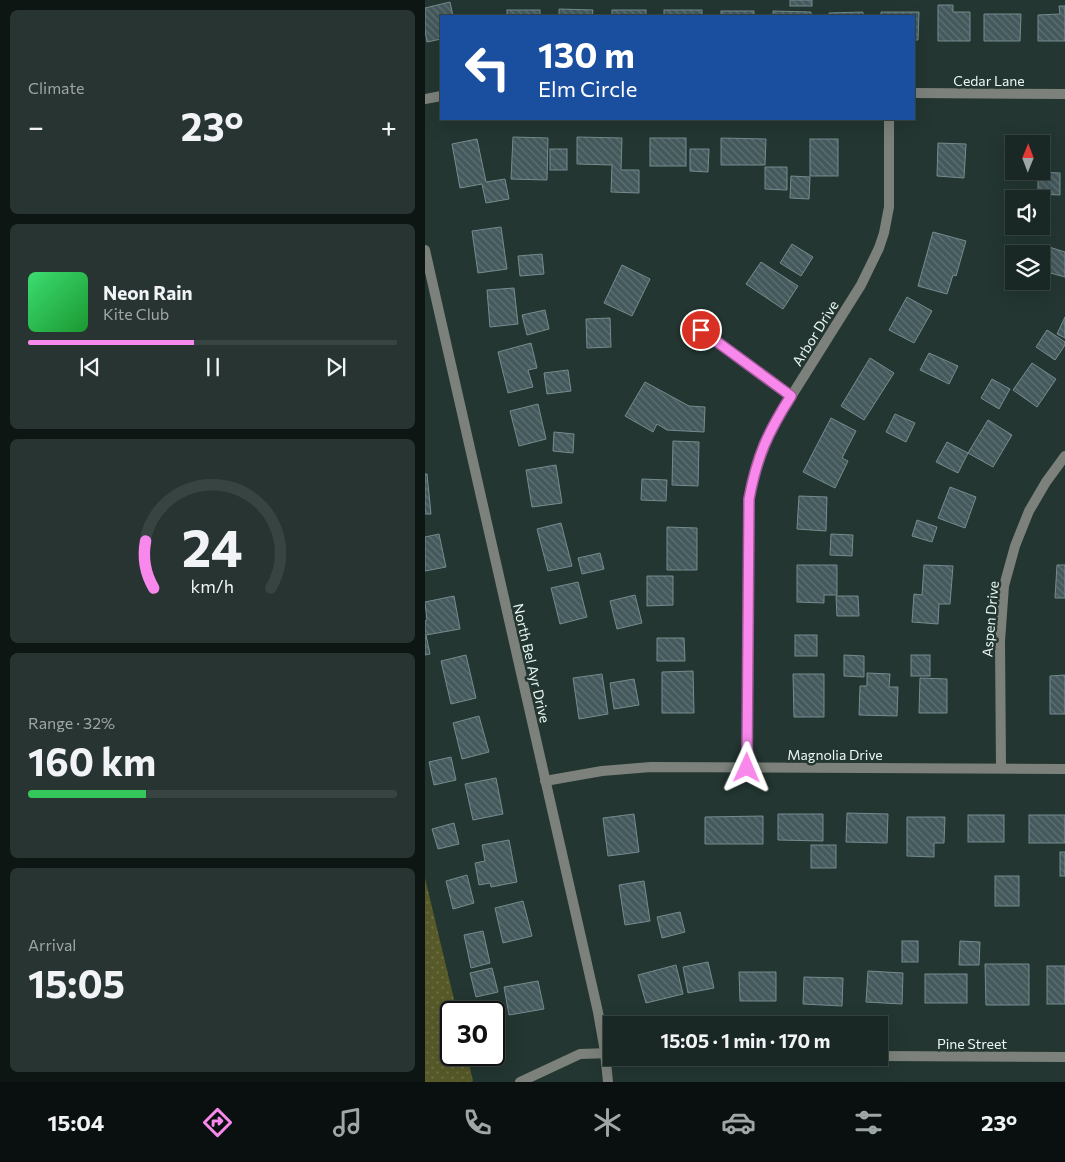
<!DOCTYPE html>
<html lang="en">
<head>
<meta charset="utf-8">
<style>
	:root { --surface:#1a2825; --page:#273432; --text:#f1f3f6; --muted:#9fa6a7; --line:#384442; --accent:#f888eb }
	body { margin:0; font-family:Commissioner,sans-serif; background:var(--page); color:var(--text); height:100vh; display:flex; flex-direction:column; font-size:19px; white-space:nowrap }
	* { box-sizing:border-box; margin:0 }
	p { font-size:16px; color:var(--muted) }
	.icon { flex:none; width:28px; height:28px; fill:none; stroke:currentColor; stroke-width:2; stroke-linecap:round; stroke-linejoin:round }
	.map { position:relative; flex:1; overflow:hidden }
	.sheet { display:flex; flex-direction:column; gap:10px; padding:10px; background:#0e1614; width:425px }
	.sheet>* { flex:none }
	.top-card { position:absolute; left:15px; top:15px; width:475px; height:105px; border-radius:0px; box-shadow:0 5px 20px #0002,0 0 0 1px var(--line); background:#1a4fa0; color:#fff; overflow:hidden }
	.needle { width:32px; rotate:1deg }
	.tools { position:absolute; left:580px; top:135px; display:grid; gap:10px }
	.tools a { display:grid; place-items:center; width:45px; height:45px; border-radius:0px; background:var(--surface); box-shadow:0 5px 20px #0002,0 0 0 1px var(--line); font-size:25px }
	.speed { position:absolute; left:15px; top:1001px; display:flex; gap:10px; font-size:25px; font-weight:700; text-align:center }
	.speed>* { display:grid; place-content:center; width:65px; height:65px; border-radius:50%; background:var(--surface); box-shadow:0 5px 20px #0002,0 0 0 1px var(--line); line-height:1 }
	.speed .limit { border:2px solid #111; border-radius:8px; background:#fff; color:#111 }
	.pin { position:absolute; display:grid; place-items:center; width:42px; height:42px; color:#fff; margin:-21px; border:2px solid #fff; border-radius:50%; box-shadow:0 1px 5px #0007 }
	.me { position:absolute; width:55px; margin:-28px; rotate:1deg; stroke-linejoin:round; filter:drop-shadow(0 0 4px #0008) }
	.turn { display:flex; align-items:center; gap:18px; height:105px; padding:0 15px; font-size:22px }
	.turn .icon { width:65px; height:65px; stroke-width:2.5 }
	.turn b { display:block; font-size:35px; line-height:42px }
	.big { font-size:38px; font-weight:700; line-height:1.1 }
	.sheet .widget { flex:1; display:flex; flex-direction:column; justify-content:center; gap:8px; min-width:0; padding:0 18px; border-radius:8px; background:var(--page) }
	.sheet .dial { align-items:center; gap:0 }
	.dial svg { height:130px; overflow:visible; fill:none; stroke:var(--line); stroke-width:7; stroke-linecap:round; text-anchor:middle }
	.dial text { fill:var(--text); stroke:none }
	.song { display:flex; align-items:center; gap:15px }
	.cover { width:60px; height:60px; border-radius:8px; background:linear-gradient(135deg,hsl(140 70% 55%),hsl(130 70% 35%)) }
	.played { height:5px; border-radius:2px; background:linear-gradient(90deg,var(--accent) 45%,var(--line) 45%) }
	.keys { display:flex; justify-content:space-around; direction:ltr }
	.heat { display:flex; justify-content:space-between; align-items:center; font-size:28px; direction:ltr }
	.charge { height:8px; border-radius:4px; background:linear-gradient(90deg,#34c759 32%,var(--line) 0) }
	.trip { position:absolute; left:178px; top:1016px; width:285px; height:50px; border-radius:0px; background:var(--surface); box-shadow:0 5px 20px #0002,0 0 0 1px var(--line); font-weight:700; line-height:50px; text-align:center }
	.menu { display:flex; height:80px; justify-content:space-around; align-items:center; background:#0a100f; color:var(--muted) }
	.menu .icon { width:35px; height:35px }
	.menu .on { color:var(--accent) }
	.menu b { font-size:22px; color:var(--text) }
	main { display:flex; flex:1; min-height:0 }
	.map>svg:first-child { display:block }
	.park { fill:url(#park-dots) }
	.building { fill:url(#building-back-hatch); stroke:#758c8f }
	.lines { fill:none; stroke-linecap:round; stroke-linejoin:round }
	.minor { stroke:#7c827b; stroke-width:10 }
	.route-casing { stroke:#a15899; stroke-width:12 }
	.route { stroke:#f888eb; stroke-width:9 }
	.labels { text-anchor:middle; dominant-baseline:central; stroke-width:5; stroke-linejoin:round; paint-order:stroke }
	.street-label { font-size:14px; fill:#ebf7f3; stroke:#233631 }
</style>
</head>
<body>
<main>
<section class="sheet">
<div class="widget"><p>Climate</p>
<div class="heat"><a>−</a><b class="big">23°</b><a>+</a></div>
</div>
<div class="widget">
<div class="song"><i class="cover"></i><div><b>Neon Rain</b><p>Kite Club</p></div></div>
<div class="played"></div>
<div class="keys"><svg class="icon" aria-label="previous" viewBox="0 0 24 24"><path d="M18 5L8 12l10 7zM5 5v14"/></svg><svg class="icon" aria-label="pause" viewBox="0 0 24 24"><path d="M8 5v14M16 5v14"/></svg><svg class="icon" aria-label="next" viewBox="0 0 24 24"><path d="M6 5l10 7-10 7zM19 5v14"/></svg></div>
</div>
<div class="widget dial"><svg viewBox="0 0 100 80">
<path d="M14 69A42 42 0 1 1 86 69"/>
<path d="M14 69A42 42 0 0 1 9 40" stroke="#f888eb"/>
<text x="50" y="56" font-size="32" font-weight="700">24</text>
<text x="50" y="72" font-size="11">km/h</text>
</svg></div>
<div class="widget"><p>Range · 32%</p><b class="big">160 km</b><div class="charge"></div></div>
<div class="widget"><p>Arrival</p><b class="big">15:05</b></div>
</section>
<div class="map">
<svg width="640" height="1082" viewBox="0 0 640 1082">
	<defs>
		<pattern id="park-dots" width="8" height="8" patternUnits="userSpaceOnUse" patternTransform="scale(1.25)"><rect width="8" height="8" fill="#575a28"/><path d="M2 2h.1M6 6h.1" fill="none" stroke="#6f7248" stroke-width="1.8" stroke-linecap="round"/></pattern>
		<pattern id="building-back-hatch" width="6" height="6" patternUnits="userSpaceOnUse" patternTransform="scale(1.25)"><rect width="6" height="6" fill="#44595c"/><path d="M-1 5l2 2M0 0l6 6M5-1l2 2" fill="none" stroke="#5f7274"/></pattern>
	</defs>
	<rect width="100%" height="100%" fill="#233631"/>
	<path class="park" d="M0,878L32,1012H26V1055H42L48,1081L46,1082H0Z"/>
	<g class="building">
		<rect x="365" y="0" width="22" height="6"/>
		<path d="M25,2L28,16H16V39L2,42L0,31V8Z"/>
		<path d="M513,5H528V12H545V41H513Z"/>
		<path d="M634,6H640V41H613V15L635,14Z"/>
		<path d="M134,9L168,10L167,16H134Z"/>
		<rect x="82" y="10" width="33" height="6"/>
		<rect x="187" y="10" width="34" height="6"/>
		<rect x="239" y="10" width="38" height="6"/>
		<rect x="296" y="11" width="33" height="5"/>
		<path d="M348,11L386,12V16H348Z"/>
		<path d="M438,12V16H404V13Z"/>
		<path d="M456,12H494L493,40H489V16H456Z"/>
		<path d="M559,14H596L595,41H559Z"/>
		<path d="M88,137L123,138L122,180L86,179Z"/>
		<path d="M152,137L197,138L196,170H214V193L186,192L187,165L152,164Z"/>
		<rect x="225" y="138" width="36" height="28"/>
		<path d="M296,138L341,139L340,165H296Z"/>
		<path d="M52,139L61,182L80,179L84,199L61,203L57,184L35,188L27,144Z"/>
		<rect x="385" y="139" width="28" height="37"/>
		<path d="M581,141H614V144H589V169H581Z"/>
		<path d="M513,143L541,144L539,178L512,176Z"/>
		<rect x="125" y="149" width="17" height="21"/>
		<path d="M265,149H284L283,172L265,171Z"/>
		<path d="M340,167H362V190L340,189Z"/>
		<path d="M613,172L635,173V195L613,194Z"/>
		<path d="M366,176L385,177L384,199L365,198Z"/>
		<path d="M76,227L82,269L53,273L47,231Z"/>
		<path d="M508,232L541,241L531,276L528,275L522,294L493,286Z"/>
		<path d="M367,244L388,257L376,276L355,263Z"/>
		<path d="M624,247L640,252V277L618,271Z"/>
		<path d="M117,254L119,274L95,276L93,256Z"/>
		<path d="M336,262L373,286L358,309L321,284Z"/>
		<path d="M197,265L225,279L207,316L179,303Z"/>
		<path d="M89,288L93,324L65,327L62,290Z"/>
		<path d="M482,297L507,311L489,343L464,330Z"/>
		<path d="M120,310L124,329L102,335L97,315Z"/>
		<path d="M640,317V338L632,334Z"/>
		<path d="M185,318L186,347L162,348L161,319Z"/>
		<path d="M622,330L640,342V345L630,360L611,347Z"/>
		<path d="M106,343L112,368L103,370L108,387L83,393L73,352Z"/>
		<path d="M504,353L533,366L524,384L495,370Z"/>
		<path d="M445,358L469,373L439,420L416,406Z"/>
		<path d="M607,363L631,379L612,407L588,390Z"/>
		<path d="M143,370L146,391L122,394L119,373Z"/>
		<path d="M567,379L585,389L574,409L556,398Z"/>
		<path d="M220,382L264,406L280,407L279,432L242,430L232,424L228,432L200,416Z"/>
		<path d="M113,404L121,439L94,446L85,411Z"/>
		<path d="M470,414L490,423L481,442L461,432Z"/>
		<path d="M406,418L431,431L417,458L423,461L410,488L378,472Z"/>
		<path d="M563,420L587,435L568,467L543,453Z"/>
		<path d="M129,432L149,434L148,453L128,451Z"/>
		<path d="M248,441L274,442L273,486L247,485Z"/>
		<path d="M522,442L543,453L533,473L511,462Z"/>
		<path d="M131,465L137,503L107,507L101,470Z"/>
		<path d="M0,474H2L6,514H0Z"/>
		<path d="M217,479L242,480L241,501L216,500Z"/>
		<path d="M525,487L551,497L540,528L513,518Z"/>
		<path d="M374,496L402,497L401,531L372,529Z"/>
		<path d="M492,520L512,527L507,542L487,536Z"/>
		<path d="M136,523L147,566L123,571L112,529Z"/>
		<path d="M242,527L272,528V570H242Z"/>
		<path d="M14,534L21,567L0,571V537Z"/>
		<path d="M406,534L428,535L427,556L405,555Z"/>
		<path d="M175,553L179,569L157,574L153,558Z"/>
		<path d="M372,565H412V595H399V603L372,602Z"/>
		<path d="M499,565L528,566L525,604H514L513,624L487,622L489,594L497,595Z"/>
		<path d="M632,565H640V598H630Z"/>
		<path d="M222,576H248V605L222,606Z"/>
		<path d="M153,582L162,617L135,624L126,588Z"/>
		<path d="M210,595L217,623L192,629L185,601Z"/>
		<path d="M29,596L35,629L1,635L5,654L0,655V621L2,620L0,602Z"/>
		<path d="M411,596H433L434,616H412Z"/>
		<rect x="370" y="635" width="22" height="21"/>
		<path d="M232,638H259L260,661H232Z"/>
		<path d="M41,655L51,698L26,704L16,661Z"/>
		<path d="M419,655L439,656V677L419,676Z"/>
		<rect x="486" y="655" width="19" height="21"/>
		<path d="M268,671L269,713H237V672Z"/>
		<path d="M442,673L465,674L464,687H473L472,716L434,715L435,686H442Z"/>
		<path d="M177,674L183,714L154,719L148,678Z"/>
		<path d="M368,674H399V717H369Z"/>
		<path d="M640,675V714H625V676Z"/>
		<path d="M495,678L522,679V713H494Z"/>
		<path d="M209,679L214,705L189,709L185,683Z"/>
		<path d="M54,716L64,752L37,759L28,723Z"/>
		<path d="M26,757L31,780L9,785L4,762Z"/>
		<path d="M71,778L78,814L48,820L40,784Z"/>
		<path d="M422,813L463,814L462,843L421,842Z"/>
		<path d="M209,814L214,852L183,856L178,818Z"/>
		<path d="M353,814H398V841L353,840Z"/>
		<rect x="543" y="815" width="36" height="27"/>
		<rect x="604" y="815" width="36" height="28"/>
		<path d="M338,816V844H280V817Z"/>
		<path d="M482,817H520L519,843H509V857L482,856Z"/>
		<path d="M29,823L34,844L13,849L7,829Z"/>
		<path d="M84,840L92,882L66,887L65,883L54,885L50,863L60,861L57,845Z"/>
		<rect x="386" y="845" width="25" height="23"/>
		<rect x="635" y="852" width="5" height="24"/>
		<path d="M42,875L49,903L28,909L21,881Z"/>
		<rect x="570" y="876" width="24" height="30"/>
		<path d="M219,881L225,921L200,925L194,885Z"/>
		<path d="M98,901L107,936L78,943L70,908Z"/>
		<path d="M255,912L260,932L237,938L232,917Z"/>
		<path d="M58,931L65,963L46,968L39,935Z"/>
		<rect x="477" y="941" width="16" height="21"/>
		<path d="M535,941L555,942L554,965H534Z"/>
		<path d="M283,962L289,988L263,993L258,967Z"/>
		<path d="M560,964H604V1005H561Z"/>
		<path d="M251,965L258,994L221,1003L213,975Z"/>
		<rect x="622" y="966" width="18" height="38"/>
		<path d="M67,968L73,992L51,997L45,973Z"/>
		<path d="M443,971L478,973L477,1004L441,1002Z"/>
		<path d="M314,972H351V1001H315Z"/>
		<rect x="500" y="974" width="42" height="29"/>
		<path d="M379,977L418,978L417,1006L378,1004Z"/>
		<path d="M113,981L119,1009L84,1015L79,987Z"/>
	</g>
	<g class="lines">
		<g class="minor">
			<path d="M489,93L640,94"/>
			<path d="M0,99L16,96"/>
			<path d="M0,250L173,1012L180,1052L183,1082"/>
			<path d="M276,330L366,396"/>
			<path d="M322,768L324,499L330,471L338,446L352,419L436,285L454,248L459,233L464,207V119"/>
			<path d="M576,768L575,641L579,586L590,546L604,511L621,482L640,456"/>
			<path d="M120,781L177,771L226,767L640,769"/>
			<path d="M454,1056L640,1057"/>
			<path d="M95,1082L155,1054L185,1053"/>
		</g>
	</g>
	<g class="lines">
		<defs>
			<path id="route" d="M276,330L366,396C343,432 332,456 324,499L322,768"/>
		</defs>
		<use href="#route" class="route-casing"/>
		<use href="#route" class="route"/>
	</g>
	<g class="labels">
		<g class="street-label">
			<text x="564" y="80">Cedar Lane</text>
			<text transform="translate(390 333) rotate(-58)">Arbor Drive</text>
			<text transform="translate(565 619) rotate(-85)">Aspen Drive</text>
			<text transform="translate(107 663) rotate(77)">North Bel Ayr Drive</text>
			<text x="410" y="754">Magnolia Drive</text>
			<text x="547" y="1043">Pine Street</text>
		</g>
	</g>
</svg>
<div class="tools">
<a><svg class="needle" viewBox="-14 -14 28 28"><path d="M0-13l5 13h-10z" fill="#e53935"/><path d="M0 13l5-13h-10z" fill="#9fa6a7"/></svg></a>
<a><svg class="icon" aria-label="sound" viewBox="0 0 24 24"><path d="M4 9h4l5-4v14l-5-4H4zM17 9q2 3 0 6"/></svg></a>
<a><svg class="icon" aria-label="layers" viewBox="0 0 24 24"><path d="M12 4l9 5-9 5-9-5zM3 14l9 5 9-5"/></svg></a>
</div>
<div class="speed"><div class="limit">30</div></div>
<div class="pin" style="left:276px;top:330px;background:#d93025"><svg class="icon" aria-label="arrive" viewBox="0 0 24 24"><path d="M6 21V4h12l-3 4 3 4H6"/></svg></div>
<svg class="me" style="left:322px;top:768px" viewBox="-20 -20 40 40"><path d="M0-17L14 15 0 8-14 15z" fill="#f888eb" stroke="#fff" stroke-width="4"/></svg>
<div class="trip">15:05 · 1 min · 170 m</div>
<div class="top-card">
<div class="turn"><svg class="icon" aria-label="left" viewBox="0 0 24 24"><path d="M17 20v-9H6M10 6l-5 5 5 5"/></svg><div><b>130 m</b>Elm Circle</div></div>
</div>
</div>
</main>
<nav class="menu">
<b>15:04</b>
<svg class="icon on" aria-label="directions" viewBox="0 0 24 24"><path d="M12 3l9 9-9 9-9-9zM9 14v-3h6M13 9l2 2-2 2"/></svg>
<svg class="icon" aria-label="music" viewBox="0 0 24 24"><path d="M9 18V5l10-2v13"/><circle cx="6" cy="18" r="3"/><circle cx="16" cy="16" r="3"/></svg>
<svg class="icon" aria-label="phone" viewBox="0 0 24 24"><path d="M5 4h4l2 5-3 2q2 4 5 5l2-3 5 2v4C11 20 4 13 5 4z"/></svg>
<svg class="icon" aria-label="climate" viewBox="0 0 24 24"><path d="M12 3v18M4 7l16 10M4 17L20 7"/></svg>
<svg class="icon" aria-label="car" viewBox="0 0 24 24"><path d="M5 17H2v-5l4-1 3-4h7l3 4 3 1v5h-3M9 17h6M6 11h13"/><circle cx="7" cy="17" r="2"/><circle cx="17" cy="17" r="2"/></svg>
<svg class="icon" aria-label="filters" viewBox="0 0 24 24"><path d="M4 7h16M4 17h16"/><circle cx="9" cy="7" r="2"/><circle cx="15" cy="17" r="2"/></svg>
<b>23°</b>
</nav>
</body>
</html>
